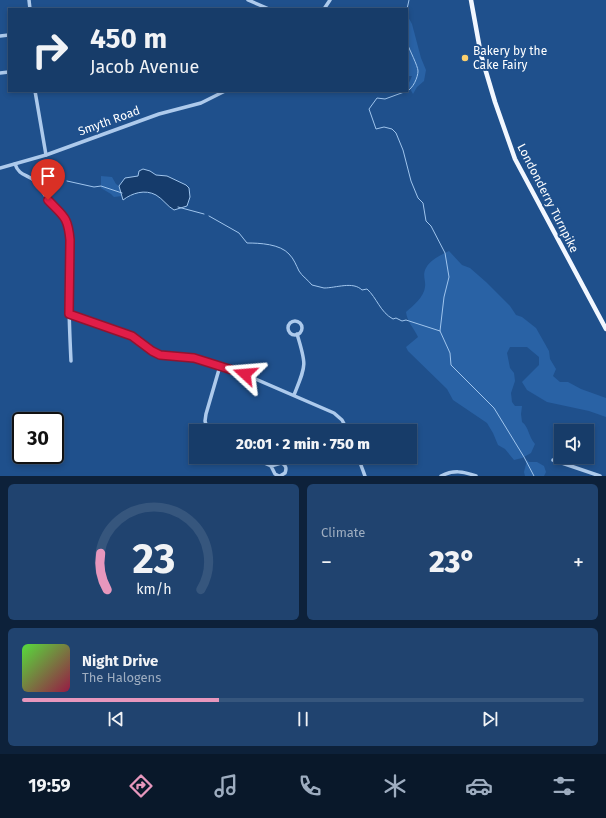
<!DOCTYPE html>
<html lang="en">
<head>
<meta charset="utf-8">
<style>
	:root { --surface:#173c69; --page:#20436f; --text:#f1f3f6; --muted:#9eadc0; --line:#36567d; --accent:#e797bd }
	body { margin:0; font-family:"Fira Sans",sans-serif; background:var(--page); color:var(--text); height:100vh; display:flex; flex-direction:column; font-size:15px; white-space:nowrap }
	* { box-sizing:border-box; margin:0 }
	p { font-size:13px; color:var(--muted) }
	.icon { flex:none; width:22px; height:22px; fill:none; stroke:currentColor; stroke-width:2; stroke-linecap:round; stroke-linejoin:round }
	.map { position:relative; height:476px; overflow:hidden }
	.drawer { display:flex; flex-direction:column; gap:8px; padding:8px; background:#0d213a; flex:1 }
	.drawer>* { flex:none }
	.banner { position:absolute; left:8px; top:8px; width:400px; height:84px; border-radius:0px; box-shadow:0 2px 6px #0003,0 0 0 1px var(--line); background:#173c69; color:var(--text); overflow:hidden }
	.controls { position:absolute; left:554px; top:424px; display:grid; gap:8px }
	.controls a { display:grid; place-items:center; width:40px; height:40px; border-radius:0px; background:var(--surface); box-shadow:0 2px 6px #0003,0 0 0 1px var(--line); font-size:20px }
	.speed { position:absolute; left:12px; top:412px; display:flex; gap:8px; font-size:20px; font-weight:700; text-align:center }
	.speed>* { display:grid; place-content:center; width:52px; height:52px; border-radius:50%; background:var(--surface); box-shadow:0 2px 6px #0003,0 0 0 1px var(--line); line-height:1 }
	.speed .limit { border:2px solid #111; border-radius:6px; background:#fff; color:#111 }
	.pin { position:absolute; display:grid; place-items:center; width:34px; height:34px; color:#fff; margin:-41px -17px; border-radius:50% 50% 50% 0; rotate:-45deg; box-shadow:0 0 4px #0007 }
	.pin .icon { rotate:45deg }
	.me { position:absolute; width:44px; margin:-22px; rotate:289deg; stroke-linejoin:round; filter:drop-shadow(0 0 3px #0008) }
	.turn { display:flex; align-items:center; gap:14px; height:84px; padding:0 16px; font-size:18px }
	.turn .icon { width:52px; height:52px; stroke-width:2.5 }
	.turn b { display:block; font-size:28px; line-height:34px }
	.big { font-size:30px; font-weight:800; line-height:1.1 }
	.drawer .card { flex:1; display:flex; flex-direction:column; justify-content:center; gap:6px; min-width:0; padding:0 14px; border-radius:6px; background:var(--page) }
	.drawer .dial { align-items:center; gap:0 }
	.dial svg { height:104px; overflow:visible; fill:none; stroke:var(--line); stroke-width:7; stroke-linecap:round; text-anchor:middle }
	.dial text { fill:var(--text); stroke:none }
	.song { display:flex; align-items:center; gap:12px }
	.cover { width:48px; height:48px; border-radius:6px; background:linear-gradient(135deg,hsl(110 70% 55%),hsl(340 70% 35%)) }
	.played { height:4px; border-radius:2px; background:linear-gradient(90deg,var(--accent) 35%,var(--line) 35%) }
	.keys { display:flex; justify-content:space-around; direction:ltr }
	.heat { display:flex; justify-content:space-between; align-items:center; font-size:22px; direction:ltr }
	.drawer .tiles { flex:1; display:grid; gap:8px; grid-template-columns:1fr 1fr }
	.card:last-child { grid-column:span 2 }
	.trip { position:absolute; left:189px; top:424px; width:228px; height:40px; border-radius:0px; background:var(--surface); box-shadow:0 2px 6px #0003,0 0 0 1px var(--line); font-weight:800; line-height:40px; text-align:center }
	.tab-bar { display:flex; height:64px; justify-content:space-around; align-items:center; background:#09182a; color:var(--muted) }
	.tab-bar .icon { width:28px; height:28px }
	.tab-bar .active { color:var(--accent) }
	.tab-bar b { font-size:18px; color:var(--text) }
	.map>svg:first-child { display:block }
	.green { fill:#2962a5 }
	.water { fill:#153b6b; stroke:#a0c5ed }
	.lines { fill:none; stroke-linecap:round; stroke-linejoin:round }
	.stream { stroke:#a0c5ed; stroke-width:1 }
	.minor { stroke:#adcaec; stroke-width:3.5 }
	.major { stroke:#f2f7ff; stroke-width:4.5 }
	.route-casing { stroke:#92132f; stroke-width:10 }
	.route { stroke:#e11d48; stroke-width:7 }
	.poi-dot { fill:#facf6d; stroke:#1f508c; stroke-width:1.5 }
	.labels { text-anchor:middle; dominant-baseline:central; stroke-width:4; stroke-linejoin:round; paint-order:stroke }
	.poi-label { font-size:12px; fill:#fff; stroke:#1f508c; text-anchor:start }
	.street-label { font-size:12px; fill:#fff; stroke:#1f508c }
</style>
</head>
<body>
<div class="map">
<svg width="606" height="476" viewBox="0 0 606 476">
	<rect width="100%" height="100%" fill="#1f508c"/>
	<g class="green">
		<path d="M407,15L412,24L421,58L426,70L424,81L417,87L413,94L408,85L412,76H407Z"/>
		<path d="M101,176L112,177L116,184L119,186L122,196L114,197L111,194L101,188Z"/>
		<path d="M449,251L462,265L470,268L486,282L510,306L516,315L522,317L536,328L549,351L550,359L556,369L553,376L560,382H568L581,389L606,398V417L589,411L547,402L527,390L522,382L539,365V357L527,347H510L507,353L510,368L514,373L515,381L511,393L512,402L515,406H522L521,414L522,422C529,427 528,436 535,444L531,453L522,458L514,460L505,449L498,445L493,433L487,423L453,400L447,389L408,351L406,347L418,337C414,328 407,322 406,312C413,306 424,297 425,287C426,280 422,275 426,268C430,260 441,255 449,251Z"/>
		<path d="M527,460L529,462H537L544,466L546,472L544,476H525L524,472Z"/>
	</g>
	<path class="water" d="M143,169L150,171L156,175L167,176L186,185L189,188L190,197L187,206L174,210C167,206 163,199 156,195C145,189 132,193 123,200L119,186L125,178L138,176L139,171Z"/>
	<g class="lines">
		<g class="stream">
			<path d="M407,9L409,0"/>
			<path d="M407,43C409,49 418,66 418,71C418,77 413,89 407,91"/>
			<path d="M407,91L385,99L377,98L369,109L376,129L384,127L392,129L396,133L403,150L411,181L418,198L423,203L426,221L431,226L445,253L449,277L444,297L440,331L450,353L451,365L494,408L524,457L534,476"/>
			<path d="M67,181L94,187L101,186L122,193"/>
			<path d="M178,207L204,214"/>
			<path d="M209,216L239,233L247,243C260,243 280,244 289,254C294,259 296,265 299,271C302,276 308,280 312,285C316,286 320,287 324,288C336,288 353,281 362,290L367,289C377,298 380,312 393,319L396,318L402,321L406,320L440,331"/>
		</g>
		<g class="minor">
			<path d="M29,0L30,9"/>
			<path d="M248,0L269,9"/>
			<path d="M324,9L330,0"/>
			<path d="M0,36L9,35"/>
			<path d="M0,73L9,72"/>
			<path d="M35,91L46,155"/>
			<path d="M15,164C19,176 27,174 35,181C41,187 44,195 49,201C54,206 60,209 64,216C76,237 69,276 69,300C69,320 70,340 71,361"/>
			<path d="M0,168L46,155L159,114L201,103L225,91"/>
			<path d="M69,314L131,336L152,351L160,355L171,357H189L199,359L251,377L334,413L342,420L348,431"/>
			<circle cx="295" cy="328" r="7"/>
			<path d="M294,395C306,365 307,366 297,334"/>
			<path d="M208,431L205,421L206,414L220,366"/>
			<path d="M251,457L271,466"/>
			<path d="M358,457L365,476"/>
			<path d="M553,460L600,476"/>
			<path d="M279,476L275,474L271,466L281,463C286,465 287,468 285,473L280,476"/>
			<path d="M441,476C453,470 463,471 476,476"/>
		</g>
		<path class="major" d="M471,0L481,55L495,102L515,159L606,329"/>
	</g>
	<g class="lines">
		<defs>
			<path id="route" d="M48,200C63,216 68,216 70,240L69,314L132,336L152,351L160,355L194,358L245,374"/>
		</defs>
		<use href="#route" class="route-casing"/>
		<use href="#route" class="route"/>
	</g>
	<circle class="poi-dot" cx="465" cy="58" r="4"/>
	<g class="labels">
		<g class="poi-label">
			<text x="473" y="51">Bakery by the<tspan x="473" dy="14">Cake Fairy</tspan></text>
		</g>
		<g class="street-label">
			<text transform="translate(109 121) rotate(-20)">Smyth Road</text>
			<text transform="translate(548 198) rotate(63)">Londonderry Turnpike</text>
		</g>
	</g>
</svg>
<div class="controls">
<a><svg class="icon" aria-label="sound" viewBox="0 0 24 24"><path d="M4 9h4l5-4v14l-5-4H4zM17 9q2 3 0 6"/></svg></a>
</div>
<div class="speed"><div class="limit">30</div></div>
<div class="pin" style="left:48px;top:200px;background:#d93025"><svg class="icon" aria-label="arrive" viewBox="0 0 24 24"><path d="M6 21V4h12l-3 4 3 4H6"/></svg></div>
<svg class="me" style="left:245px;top:374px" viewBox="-20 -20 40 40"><path d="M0-17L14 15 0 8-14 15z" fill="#e11d48" stroke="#fff" stroke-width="4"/></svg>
<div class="trip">20:01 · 2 min · 750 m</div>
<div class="banner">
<div class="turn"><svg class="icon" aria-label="right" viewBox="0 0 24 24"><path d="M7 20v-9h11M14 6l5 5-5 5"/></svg><div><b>450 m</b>Jacob Avenue</div></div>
</div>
</div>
<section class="drawer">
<div class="tiles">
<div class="card dial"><svg viewBox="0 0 100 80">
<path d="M14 69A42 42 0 1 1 86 69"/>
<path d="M14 69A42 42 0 0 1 9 41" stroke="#e797bd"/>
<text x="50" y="56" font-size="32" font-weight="700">23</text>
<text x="50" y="72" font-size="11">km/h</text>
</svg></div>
<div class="card"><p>Climate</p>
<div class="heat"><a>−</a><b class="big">23°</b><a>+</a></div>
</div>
<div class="card">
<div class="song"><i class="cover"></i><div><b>Night Drive</b><p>The Halogens</p></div></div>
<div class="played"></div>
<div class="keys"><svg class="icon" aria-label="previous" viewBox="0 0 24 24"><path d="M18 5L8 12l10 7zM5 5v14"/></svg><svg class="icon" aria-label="pause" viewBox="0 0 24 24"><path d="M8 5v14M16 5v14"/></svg><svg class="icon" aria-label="next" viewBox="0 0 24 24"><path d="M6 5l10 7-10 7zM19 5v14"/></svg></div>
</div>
</div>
</section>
<nav class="tab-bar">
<b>19:59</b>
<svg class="icon active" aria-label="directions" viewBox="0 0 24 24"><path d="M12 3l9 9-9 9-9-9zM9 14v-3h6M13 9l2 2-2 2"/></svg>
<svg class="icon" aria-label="music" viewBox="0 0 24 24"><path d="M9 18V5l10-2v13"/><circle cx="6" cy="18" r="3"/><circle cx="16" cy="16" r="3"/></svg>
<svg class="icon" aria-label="phone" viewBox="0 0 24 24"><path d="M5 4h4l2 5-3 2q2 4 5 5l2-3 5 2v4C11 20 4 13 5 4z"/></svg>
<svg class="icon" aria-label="climate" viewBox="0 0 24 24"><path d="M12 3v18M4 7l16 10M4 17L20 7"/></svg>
<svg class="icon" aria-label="car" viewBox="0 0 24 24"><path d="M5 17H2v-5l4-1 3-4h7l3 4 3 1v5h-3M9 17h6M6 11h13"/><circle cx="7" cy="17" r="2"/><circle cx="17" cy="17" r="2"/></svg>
<svg class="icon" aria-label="filters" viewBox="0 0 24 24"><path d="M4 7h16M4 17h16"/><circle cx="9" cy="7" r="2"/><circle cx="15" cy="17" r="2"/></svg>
</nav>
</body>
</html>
